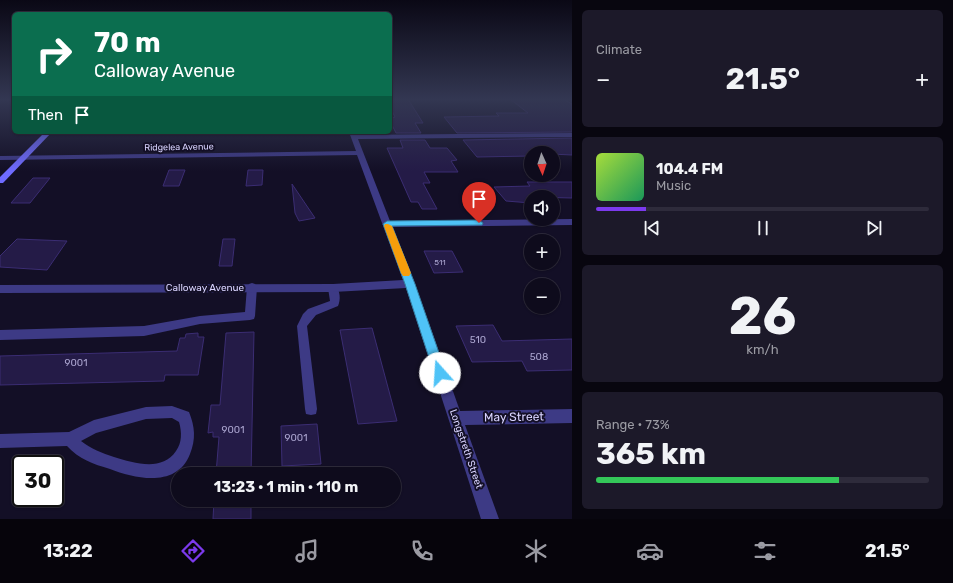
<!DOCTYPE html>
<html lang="en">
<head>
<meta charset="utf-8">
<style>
	:root { --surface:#0e0b1c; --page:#1c1929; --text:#f1f3f6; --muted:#9b9ba3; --line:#2e2b3b; --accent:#7c3aed }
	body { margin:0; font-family:Rubik,sans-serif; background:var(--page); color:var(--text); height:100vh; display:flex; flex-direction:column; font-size:15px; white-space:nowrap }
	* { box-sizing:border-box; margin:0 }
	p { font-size:13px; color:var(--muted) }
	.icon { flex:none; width:22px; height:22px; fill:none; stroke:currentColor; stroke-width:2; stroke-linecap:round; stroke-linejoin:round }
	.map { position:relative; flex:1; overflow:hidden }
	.panel { display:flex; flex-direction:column; gap:10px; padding:10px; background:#08060f; width:381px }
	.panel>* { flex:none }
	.hud { position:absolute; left:12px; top:12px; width:380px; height:122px; border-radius:6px; box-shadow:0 1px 3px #0004,0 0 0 1px var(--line); background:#0b6e4f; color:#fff; overflow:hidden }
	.needle { width:26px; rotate:177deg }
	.buttons { position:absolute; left:524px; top:146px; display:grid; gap:8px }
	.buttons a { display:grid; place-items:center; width:36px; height:36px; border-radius:50%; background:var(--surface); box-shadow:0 1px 3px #0004,0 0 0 1px var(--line); font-size:20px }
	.speed { position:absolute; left:12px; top:455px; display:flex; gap:8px; font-size:20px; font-weight:700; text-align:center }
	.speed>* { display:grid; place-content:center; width:52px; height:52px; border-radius:50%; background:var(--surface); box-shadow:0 1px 3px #0004,0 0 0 1px var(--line); line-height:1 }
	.speed .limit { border:2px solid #111; border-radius:6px; background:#fff; color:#111 }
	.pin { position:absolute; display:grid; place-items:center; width:34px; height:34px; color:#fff; margin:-41px -17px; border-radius:50% 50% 50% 0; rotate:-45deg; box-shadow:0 0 4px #0007 }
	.pin .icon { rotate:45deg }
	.me { position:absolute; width:44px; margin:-22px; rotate:341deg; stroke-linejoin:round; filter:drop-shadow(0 0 3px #0008) }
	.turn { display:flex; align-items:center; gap:14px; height:84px; padding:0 16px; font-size:18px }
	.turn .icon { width:52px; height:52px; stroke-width:2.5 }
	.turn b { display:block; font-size:28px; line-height:34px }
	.then { display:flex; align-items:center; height:38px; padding:0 16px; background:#0003; gap:8px; font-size:15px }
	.big { font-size:30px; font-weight:700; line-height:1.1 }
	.panel .tile { flex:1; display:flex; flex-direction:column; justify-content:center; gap:6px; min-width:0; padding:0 14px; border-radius:6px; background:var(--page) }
	.panel .dial { align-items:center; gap:0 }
	.dial b { font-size:52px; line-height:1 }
	.song { display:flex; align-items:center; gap:12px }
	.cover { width:48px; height:48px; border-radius:6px; background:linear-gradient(135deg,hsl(80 70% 55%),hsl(150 70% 35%)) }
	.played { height:4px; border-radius:2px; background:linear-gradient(90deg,var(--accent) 15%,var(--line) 15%) }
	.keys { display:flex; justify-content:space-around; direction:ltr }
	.heat { display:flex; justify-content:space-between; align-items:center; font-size:22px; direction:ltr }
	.charge { height:6px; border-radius:3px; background:linear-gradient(90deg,#34c759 73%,var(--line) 0) }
	.trip { position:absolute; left:171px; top:467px; width:230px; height:40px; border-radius:20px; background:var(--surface); box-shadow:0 1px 3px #0004,0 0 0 1px var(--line); font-weight:700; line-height:40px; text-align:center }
	.dock { display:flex; height:64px; justify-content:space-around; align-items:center; background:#06040b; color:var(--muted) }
	.dock .icon { width:28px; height:28px }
	.dock .active { color:var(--accent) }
	.dock b { font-size:18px; color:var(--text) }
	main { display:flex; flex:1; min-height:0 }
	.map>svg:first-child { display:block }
	.building { fill:#241b47; stroke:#3b2d73 }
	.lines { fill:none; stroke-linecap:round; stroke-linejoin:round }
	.lane { fill:#3d3a85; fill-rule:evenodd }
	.street { fill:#3d3a85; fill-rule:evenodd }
	.secondary { fill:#6f6bff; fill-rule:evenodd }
	.route { fill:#4fc3f7; stroke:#337fa1 }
	.slow { fill:#f59e0b }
	.labels { text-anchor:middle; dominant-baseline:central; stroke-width:4; stroke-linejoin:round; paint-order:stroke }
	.number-label { font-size:8px; fill:#aca6d1 }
	.far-street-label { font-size:9px; fill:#d9d4ff; stroke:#130f26 }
	.street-label { font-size:10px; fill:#d9d4ff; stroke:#130f26 }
	.near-number-label { font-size:10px; fill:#aca6d1 }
	.near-street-label { font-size:12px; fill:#d9d4ff; stroke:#130f26 }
</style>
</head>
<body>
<main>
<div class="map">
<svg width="572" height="519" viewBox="0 0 572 519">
	<rect width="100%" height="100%" fill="#130f26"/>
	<g class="building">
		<path d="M390,99H408L423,123H415L421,133H396L390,121V119L395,117L390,107Z"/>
		<path d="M510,99H563L572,104V132L457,133L444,117L499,116L496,113H528Z"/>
		<path d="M572,138V155L531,153V156L477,157L463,140Z"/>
		<path d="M400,140H425L430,148H447L457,160L451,161L458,172H424L430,183H423L437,209H422L418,202H411L387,148H403Z"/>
		<path d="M169,170H185L179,186H163Z"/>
		<path d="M248,170H263L262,185L246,186Z"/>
		<path d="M33,178H50L30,203H11Z"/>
		<path d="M527,182H572V198L531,197V203L506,201L494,187L530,186Z"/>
		<path d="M292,184L315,218L299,221L295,213Z"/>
		<path d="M17,239L67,241L47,270L0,267V256Z"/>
		<path d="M223,239H235L232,266H219Z"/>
		<path d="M424,251H452L463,272L434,273Z"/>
		<path d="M493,325L502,341L572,339V370L527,371L522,361L472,362L456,326Z"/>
		<path d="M372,328L397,421L358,424L340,330Z"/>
		<path d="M254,332L251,474H216L219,437H213V432L208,433L211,405H220L226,333Z"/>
		<path d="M198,333V337H204L198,375H165L164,381L0,385V356L177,351L180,338H185L186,334Z"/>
		<path d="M317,424L321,464L282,466L281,426Z"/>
		<path d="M214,500H251V519H213Z"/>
	</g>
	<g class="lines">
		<g class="lane">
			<path d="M252,283L255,284L257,287L255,316L254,319L250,320L200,324L144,336L0,340V330L144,326L200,316L245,312L247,287L249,284Z"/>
			<path d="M333,284L336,285C340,292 341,299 338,306L316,315L307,326L317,409L316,414L311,415L306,414L305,409L297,326L303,314L308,309L330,301L328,288L330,285Z"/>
			<path d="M172,406L189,412C195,427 196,439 190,454C177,488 136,479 110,469C93,464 79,459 67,446L0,448V434L69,432L94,420L146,407ZM172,418L179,422C182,432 182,443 176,451C162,472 134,463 114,457C102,453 91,449 81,441L96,433L146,419Z"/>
		</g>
		<path class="street" d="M349,132H355L356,135L572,133V137L358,139L390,221L572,219V225L393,227L415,284L460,411L572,409V423L465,425L499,519H481L406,288L333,292L0,293V285L333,284L403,280L357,155L0,160V156L356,151Z"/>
		<path class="secondary" d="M45,132H52L3,183H0V177Z"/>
	</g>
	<linearGradient id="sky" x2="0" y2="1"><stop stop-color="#0a0815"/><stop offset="0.58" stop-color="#333752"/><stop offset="1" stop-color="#333752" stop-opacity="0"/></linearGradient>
	<rect width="572" height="171" fill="url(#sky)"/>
	<path class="route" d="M479,220L483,223L482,225L392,226L415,284L446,373L445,377L440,379L436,377L434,373L405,284L383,224L387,221Z"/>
	<path class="slow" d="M385,224H388L392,226L411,273L409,276H403L401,273L384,226Z"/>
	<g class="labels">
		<g class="number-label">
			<text x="440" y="262">511</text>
		</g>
		<g class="far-street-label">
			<text transform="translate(179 147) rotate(-1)">Ridgelea Avenue</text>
		</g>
		<g class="street-label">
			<text x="205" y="288">Calloway Avenue</text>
			<text transform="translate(466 449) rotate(71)">Longstreth Street</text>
		</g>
		<g class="near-number-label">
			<text x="478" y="340">510</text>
			<text x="539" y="357">508</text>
			<text x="76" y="363">9001</text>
			<text x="233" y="430">9001</text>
			<text x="296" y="438">9001</text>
		</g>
		<g class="near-street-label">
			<text transform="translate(514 417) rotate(-1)">May Street</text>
		</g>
	</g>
</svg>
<div class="buttons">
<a><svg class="needle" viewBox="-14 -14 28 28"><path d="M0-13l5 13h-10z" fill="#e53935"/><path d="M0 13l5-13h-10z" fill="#9b9ba3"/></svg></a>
<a><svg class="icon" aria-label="sound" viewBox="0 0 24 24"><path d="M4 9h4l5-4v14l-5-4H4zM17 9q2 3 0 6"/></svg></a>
<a>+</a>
<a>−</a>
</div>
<div class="speed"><div class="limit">30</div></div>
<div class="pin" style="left:479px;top:223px;background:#d93025"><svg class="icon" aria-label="arrive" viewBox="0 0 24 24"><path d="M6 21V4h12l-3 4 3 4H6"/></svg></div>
<svg class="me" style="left:440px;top:373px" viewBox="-20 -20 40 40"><circle r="19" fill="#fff"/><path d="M0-13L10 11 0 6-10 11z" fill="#4fc3f7"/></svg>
<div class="trip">13:23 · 1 min · 110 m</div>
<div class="hud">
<div class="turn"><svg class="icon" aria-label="right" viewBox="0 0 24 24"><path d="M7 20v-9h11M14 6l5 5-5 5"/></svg><div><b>70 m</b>Calloway Avenue</div></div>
<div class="then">Then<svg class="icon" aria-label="arrive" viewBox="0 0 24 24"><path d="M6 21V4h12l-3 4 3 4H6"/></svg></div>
</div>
</div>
<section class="panel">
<div class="tile"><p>Climate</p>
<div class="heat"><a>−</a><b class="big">21.5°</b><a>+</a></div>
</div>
<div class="tile">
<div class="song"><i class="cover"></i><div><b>104.4 FM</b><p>Music</p></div></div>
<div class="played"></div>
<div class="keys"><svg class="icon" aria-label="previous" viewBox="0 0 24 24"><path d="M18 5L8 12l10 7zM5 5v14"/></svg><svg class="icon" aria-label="pause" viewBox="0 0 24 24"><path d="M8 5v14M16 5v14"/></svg><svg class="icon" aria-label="next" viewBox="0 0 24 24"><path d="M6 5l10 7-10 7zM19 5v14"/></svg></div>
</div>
<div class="tile dial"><b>26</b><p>km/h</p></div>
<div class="tile"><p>Range · 73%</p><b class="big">365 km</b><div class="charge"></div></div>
</section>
</main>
<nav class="dock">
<b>13:22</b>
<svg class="icon active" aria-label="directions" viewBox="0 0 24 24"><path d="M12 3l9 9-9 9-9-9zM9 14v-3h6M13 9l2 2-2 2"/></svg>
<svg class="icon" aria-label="music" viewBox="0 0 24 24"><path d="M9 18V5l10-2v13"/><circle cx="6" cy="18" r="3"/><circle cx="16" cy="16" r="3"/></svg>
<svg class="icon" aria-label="phone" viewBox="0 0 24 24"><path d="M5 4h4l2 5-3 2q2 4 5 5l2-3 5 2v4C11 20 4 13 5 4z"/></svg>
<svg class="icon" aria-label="climate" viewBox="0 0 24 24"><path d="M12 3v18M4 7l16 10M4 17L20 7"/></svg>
<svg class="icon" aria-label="car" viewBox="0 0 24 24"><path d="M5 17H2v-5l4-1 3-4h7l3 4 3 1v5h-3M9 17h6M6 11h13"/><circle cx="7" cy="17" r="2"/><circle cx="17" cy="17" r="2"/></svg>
<svg class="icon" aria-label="filters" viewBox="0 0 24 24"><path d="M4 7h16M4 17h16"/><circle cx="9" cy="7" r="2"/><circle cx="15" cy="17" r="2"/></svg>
<b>21.5°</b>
</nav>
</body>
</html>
